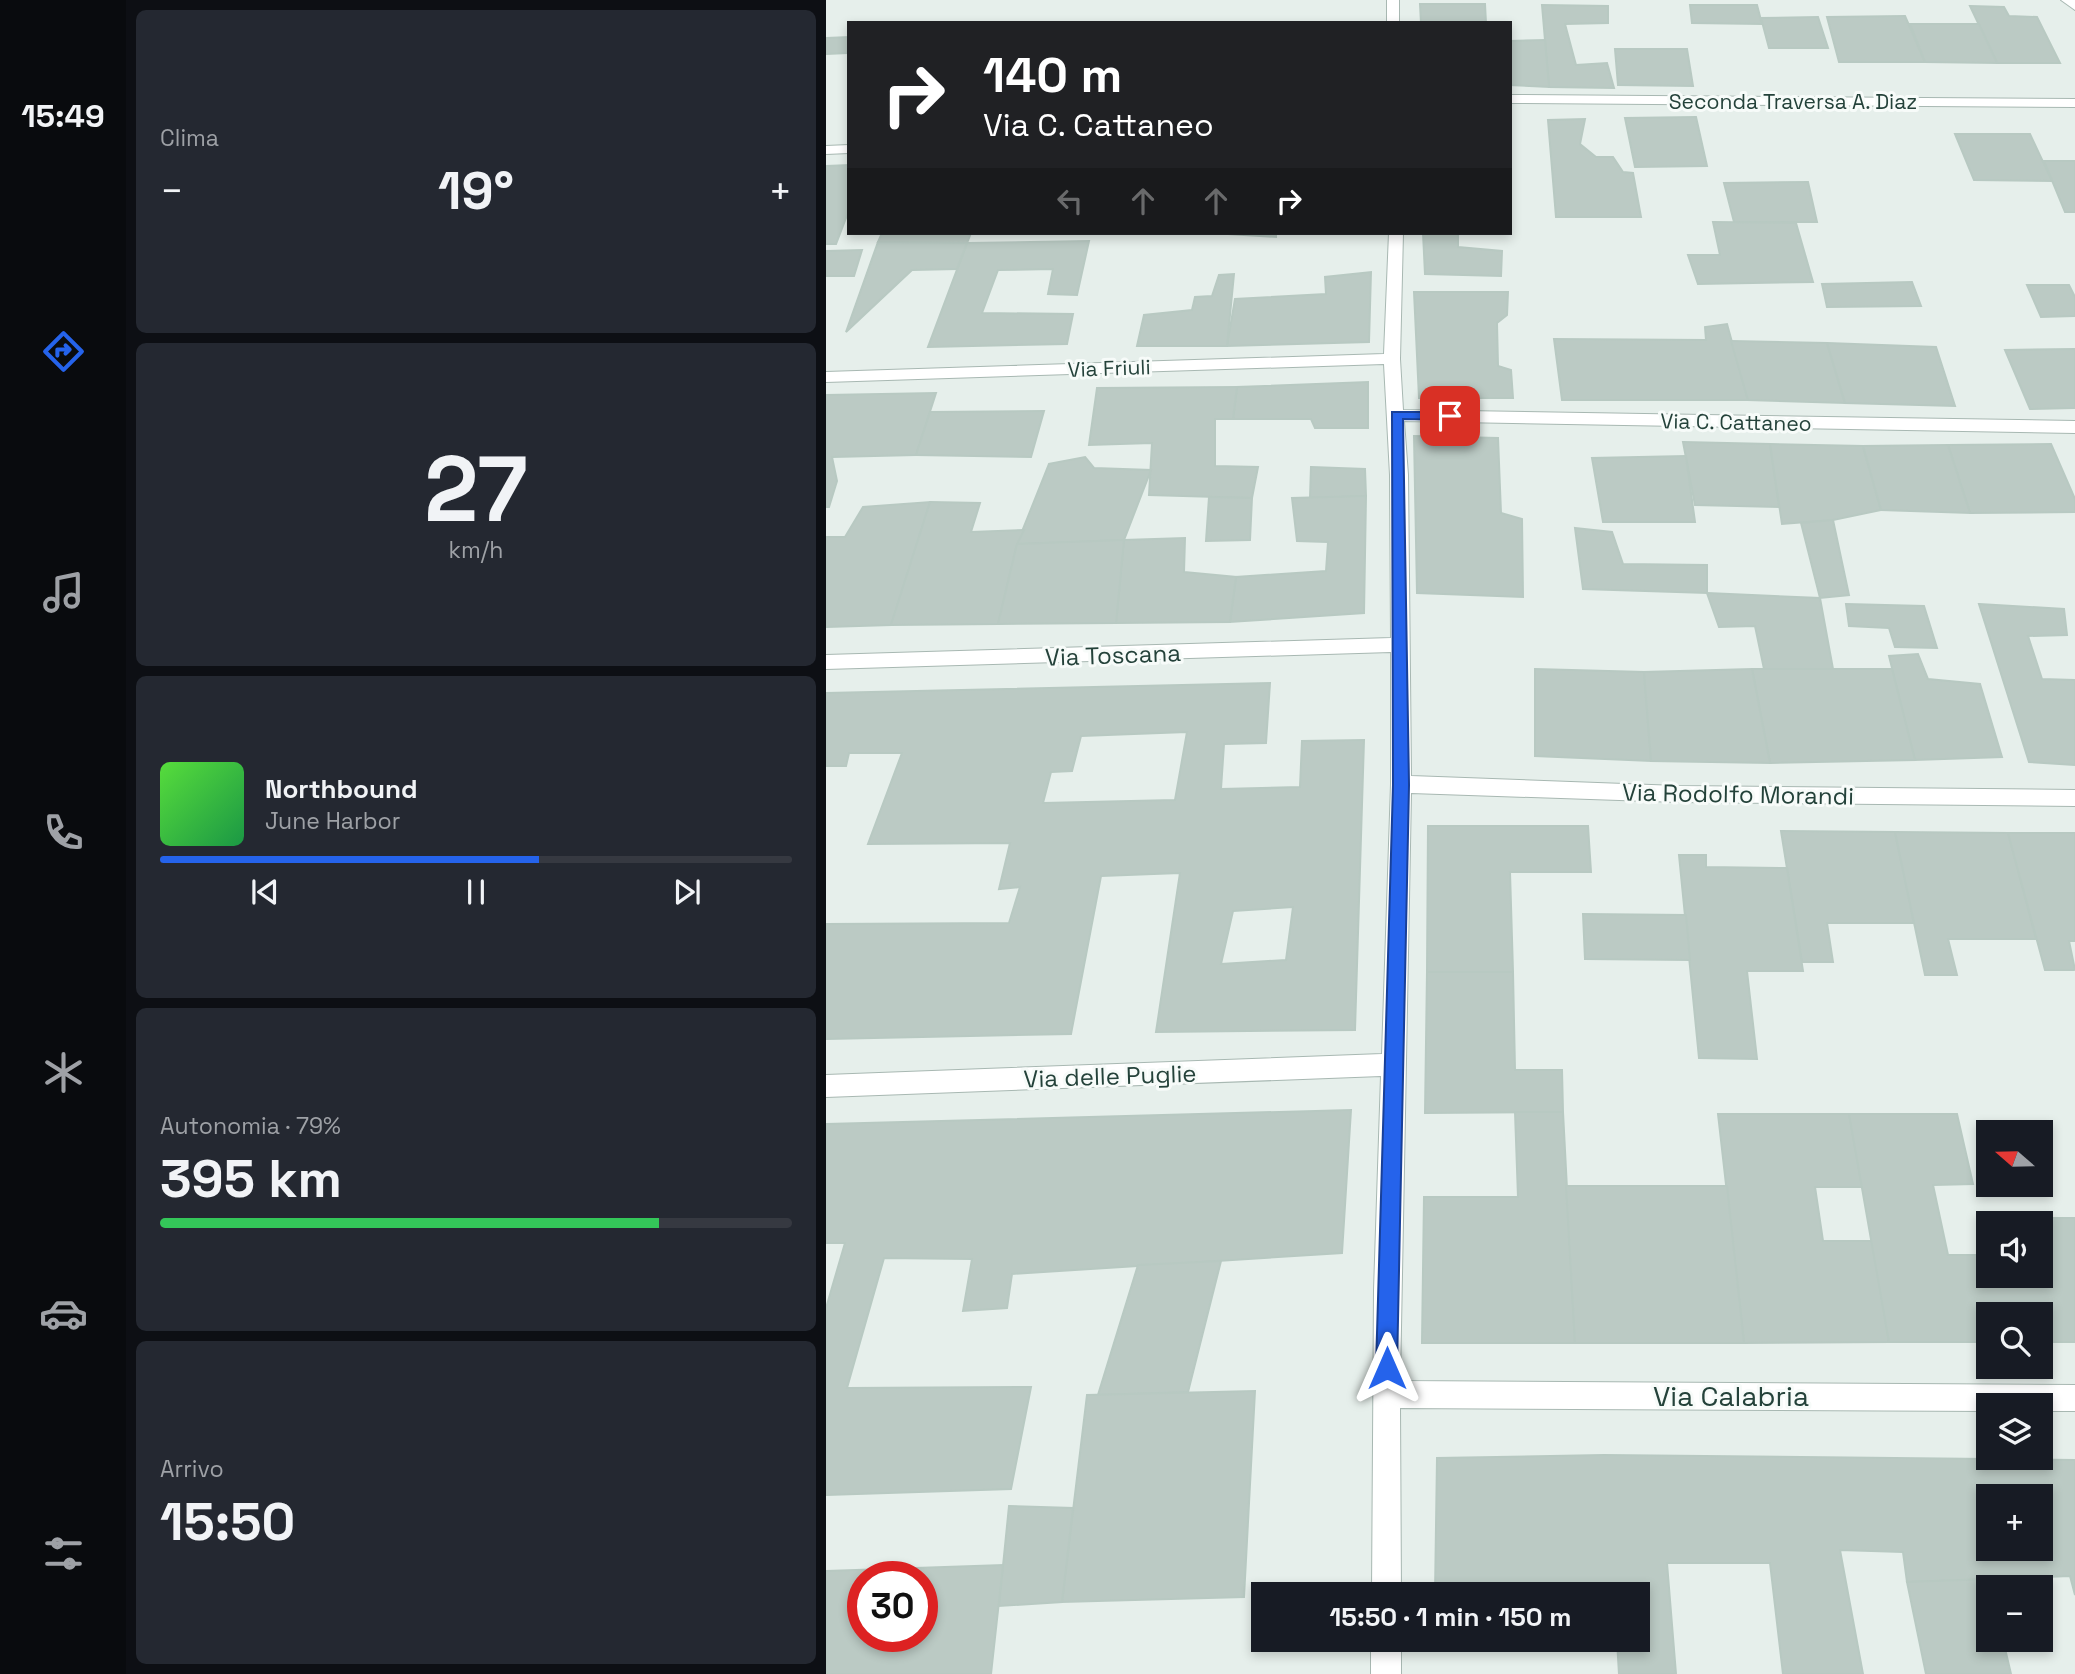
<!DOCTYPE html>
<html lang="it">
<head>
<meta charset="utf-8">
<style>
	:root { --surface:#171b24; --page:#242831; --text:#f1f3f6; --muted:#9ea1a6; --line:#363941; --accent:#2563eb }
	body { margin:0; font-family:"Space Grotesk",sans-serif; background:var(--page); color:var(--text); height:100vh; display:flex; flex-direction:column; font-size:26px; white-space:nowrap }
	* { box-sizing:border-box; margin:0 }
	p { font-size:23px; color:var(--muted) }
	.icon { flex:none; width:38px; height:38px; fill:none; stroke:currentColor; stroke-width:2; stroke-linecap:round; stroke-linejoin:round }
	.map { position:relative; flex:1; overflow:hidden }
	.details { display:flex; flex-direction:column; gap:10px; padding:10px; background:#0d0f14; width:700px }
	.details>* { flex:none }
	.guide { position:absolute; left:21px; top:21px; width:665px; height:214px; border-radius:0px; box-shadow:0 4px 10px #0003; background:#202124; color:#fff; overflow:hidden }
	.needle { width:46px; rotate:290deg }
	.controls { position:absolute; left:1150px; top:1120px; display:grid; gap:14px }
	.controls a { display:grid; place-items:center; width:77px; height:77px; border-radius:0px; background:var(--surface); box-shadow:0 4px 10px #0003; font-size:35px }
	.speed { position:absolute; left:21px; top:1561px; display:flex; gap:14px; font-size:35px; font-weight:700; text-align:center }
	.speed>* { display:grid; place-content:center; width:91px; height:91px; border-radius:50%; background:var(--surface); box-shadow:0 4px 10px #0003; line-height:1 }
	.speed .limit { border:10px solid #d22; background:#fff; color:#111 }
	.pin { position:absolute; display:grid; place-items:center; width:60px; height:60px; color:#fff; margin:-30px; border-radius:14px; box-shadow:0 4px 10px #0006 }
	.me { position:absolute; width:77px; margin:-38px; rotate:0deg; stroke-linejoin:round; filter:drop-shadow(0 0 5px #0008) }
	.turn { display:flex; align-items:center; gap:24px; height:147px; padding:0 21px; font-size:32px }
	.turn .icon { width:91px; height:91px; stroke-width:2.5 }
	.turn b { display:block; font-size:49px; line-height:60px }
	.lanes { display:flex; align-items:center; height:66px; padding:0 21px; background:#0003; justify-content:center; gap:35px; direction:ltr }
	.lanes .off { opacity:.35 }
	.big { font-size:52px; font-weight:700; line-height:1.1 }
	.details .tile { flex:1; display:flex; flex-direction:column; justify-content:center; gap:10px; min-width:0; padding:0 24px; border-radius:10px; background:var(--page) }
	.details .dial { align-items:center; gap:0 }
	.dial b { font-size:91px; line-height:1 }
	.song { display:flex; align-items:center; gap:21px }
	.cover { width:84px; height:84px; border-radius:10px; background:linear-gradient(135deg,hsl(110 70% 55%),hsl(140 70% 35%)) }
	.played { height:7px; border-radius:4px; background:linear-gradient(90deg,var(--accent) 60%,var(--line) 60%) }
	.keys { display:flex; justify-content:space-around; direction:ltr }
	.heat { display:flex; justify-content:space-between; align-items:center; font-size:38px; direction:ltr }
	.charge { height:10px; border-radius:5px; background:linear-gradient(90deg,#34c759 79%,var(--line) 0) }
	.trip { position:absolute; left:425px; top:1582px; width:399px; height:70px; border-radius:0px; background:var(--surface); box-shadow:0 4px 10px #0003; font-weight:700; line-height:70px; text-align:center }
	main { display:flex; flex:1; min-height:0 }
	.menu { display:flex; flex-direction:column; width:126px; justify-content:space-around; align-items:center; background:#090b0e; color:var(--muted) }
	.menu .icon { width:49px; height:49px }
	.menu .selected { color:var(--accent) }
	.menu b { font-size:32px; color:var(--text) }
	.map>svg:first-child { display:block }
	.building { fill:#bbcac4; stroke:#b8c9c2; stroke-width:2; fill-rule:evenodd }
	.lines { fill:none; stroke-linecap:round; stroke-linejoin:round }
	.street-casing { stroke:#a8b8b2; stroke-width:2 }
	.street { fill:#fff; fill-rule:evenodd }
	.route { fill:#2563eb; stroke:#184099; stroke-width:2 }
	.labels { text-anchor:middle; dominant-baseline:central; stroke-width:6; stroke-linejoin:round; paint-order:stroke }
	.far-street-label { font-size:21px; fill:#24423a; stroke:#f7fbf9 }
	.street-label { font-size:24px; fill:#24423a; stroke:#f7fbf9 }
	.near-street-label { font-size:28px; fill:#24423a; stroke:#f7fbf9 }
</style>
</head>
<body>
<main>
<nav class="menu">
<b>15:49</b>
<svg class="icon selected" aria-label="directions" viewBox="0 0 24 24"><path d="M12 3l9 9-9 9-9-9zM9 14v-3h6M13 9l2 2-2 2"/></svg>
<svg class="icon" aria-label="music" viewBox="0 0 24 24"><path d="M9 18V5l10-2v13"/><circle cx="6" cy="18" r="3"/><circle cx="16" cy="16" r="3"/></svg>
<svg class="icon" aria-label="phone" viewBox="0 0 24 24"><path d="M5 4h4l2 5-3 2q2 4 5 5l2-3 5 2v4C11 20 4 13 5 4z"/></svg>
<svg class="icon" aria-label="climate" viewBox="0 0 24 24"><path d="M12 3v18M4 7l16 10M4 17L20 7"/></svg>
<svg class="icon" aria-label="car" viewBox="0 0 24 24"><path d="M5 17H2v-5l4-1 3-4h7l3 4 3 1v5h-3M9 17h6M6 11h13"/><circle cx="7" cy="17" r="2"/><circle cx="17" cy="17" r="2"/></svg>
<svg class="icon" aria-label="filters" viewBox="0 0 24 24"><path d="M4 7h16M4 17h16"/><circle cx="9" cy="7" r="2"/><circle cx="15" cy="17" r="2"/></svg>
</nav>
<section class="details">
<div class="tile"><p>Clima</p>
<div class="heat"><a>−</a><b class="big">19°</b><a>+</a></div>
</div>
<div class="tile dial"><b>27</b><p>km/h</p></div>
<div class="tile">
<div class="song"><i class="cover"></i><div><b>Northbound</b><p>June Harbor</p></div></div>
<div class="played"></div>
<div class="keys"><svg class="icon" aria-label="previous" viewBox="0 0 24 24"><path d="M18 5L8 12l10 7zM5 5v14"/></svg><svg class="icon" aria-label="pause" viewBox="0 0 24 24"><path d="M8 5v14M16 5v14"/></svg><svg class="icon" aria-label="next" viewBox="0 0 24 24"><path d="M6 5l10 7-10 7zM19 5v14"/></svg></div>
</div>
<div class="tile"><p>Autonomia · 79%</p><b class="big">395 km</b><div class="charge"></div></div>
<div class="tile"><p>Arrivo</p><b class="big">15:50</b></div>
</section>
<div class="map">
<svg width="1249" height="1674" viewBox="0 0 1249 1674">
	<rect width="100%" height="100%" fill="#e6efeb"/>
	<g class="building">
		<path d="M594,4H659L660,23H595Z"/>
		<path d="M716,5L782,6V23L739,24L750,65L781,63L788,88L723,87Z"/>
		<path d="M864,5H931L936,24L866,23Z"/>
		<path d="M1144,6L1178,7L1183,16L1211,17L1234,63H1171Z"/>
		<path d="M1079,16L1099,62H1013L1001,17Z"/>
		<path d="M992,17L1002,48H943L935,18Z"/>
		<path d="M1084,24H1153L1171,63L1099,62Z"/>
		<path d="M23,37L21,53L0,54V38Z"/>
		<path d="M719,40L723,87L684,85V41Z"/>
		<path d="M789,49H861L867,86L792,85Z"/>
		<path d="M870,117L881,166L809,167L799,118Z"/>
		<path d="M759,119L754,144L770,157H787L797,172L807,173L815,217H730L722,120Z"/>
		<path d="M1129,134H1204L1226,181L1148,180Z"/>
		<path d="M1218,161H1249V212H1239Z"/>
		<path d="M23,165V210L10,244H0V166Z"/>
		<path d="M982,182L991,222H908L898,183Z"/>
		<path d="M887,222L970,223L987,282L872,284L862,255H894Z"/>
		<path d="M56,233H145L141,243L52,242Z"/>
		<path d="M403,233H450V237L403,234Z"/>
		<path d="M597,233H632V247L676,251L675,276L599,274Z"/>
		<path d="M263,241L251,295L222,294L227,269L172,270L156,313L247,314L241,344L102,347L141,243Z"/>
		<path d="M52,242L141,243L131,269L86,270L20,332Z"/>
		<path d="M36,250L28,276H0V251Z"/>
		<path d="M545,272L543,342L401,346L409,299L500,294L499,277Z"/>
		<path d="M408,274L401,346H311L318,315L366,310L369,297L386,296L393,275Z"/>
		<path d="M1086,282L1095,306L1001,307L996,284Z"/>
		<path d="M1201,285H1243L1249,297V316L1215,317Z"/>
		<path d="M588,292H682L681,315L671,323L672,366L685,370L687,398H593Z"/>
		<path d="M901,324L922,400H736L728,339L880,340L879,327Z"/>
		<path d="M905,341L1001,343L1019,403L922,400Z"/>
		<path d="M1001,343L1110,347L1129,406L1019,403Z"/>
		<path d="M1249,349V408L1204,409L1179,350Z"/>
		<path d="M542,382V428H489L485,419H407L411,387Z"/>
		<path d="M411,387L407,419H389V466L432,467L426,498L323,495L326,443L263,445L271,388Z"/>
		<path d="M110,393L90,455L6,457L11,481L3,507H0V395Z"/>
		<path d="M218,411L205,457L90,455L104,412Z"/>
		<path d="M588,436L672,438L675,513L696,519L697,597L591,593Z"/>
		<path d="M857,442L944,444L953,507L869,505Z"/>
		<path d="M944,444L1037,446L1055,510L1007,520L956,524Z"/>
		<path d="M1225,444L1249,499V512L1144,513L1122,445Z"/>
		<path d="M1122,445L1144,513L1055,510L1037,446Z"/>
		<path d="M860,456L869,522H777L766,458Z"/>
		<path d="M259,457L268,468L325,470L298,540L191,544L223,464Z"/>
		<path d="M485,467L539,469L540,496L484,498Z"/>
		<path d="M540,496L538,613L404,622L410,577L500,571L502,542L471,541L466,498Z"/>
		<path d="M383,497L426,498L424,540L380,541Z"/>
		<path d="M104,502L65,625L0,627V537H19L37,507Z"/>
		<path d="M104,502L154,503L145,532L198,530L191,544L172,624L65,625Z"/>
		<path d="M1007,520L1023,595L994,598L975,523Z"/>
		<path d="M749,528L786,532L797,564L881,565V593L757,589Z"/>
		<path d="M359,538L358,572L410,577L404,622L290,623L298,540Z"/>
		<path d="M298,540L290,623L172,624L191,544Z"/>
		<path d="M881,593L994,598L1007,669H938L929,626L893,627Z"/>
		<path d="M1020,604L1098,606L1111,648L1069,647L1063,628L1023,626Z"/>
		<path d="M1153,604L1238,609L1241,635L1202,636L1216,679L1249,680V765L1203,762Z"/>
		<path d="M1092,654L1102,679L1154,684L1176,757L1089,760L1063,656Z"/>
		<path d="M709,669L818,672L825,761L709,756Z"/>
		<path d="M926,669H1066L1089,760L944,763Z"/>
		<path d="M926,669L944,763L825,761L818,672Z"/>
		<path d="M444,683L440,743L398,744L395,789L474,787L476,741L538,740L529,1030L330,1032L354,873L275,876L245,1034L0,1039V924L183,923L194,887L173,889L184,843L42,844L76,753H23L20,766H0V693ZM361,732L349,800L217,803L225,772L246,771L255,736ZM467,907L460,960L395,964L407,911Z"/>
		<path d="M602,826H762L765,872H684L687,972H601Z"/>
		<path d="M955,831L1069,832L1088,923H1001L1007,962H976Z"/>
		<path d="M1069,832L1182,833L1210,939H1122L1131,975H1099Z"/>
		<path d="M1182,833H1249V941H1243L1249,970H1219Z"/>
		<path d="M853,855H880V867L961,868L977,971H921L931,1059L873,1058Z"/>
		<path d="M757,914L860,915L864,960L759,959Z"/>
		<path d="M601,972H687L689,1070H736L737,1112L599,1113Z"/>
		<path d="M525,1110L516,1253L186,1274L181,1308L137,1311L146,1259L58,1258L21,1388L205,1387L185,1489L0,1495V1308L19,1243H0V1124Z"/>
		<path d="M689,1112H737L749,1343H596L598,1197H692Z"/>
		<path d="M892,1114H1023L1036,1187H989L997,1241H1046L1063,1342L918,1343Z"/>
		<path d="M1023,1114H1131L1147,1184L1107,1185L1122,1255H1162V1276H1214V1254H1219L1214,1223H1211L1210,1218H1249V1342H1214V1314H1162V1342H1063Z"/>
		<path d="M740,1186H901L918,1343H749Z"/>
		<path d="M395,1261L362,1392L272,1395L312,1265Z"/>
		<path d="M429,1391L418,1597L236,1602L261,1395Z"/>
		<path d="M778,1455L1249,1460V1595L1244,1576L1081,1582L1077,1552L1014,1550L1037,1674H957L944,1563H841L850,1674H793L791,1640L608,1649V1640H812V1594H609L611,1458ZM1162,1496H1214V1549H1162Z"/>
		<path d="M183,1506L247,1508L236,1602L173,1606Z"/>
		<path d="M177,1565L165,1674H0V1571ZM37,1577H96V1636H37Z"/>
		<path d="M1164,1579L1162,1640H1177L1185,1674H1100L1081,1582Z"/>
	</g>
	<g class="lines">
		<defs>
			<g id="street">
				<rect x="561" y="0" width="12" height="23"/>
				<path d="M1235,0H1249V10Z"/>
				<path d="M684,95L1249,99V107L684,103Z"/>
				<path d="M23,145V153L0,154V146Z"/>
				<path d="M563,233H577L574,359L577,410L1249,421V433L578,421L582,475L585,776L852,786L1249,790V806L852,802L585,793L574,1381L1249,1385V1411H1214V1405H1162V1411L574,1408L575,1594H546L548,1290L555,1076L0,1097V1075L556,1054L565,784V652L0,669V655L565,638L564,475L558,364L0,382V372L558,354Z"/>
				<rect x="545" y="1640" width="30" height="34"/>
			</g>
		</defs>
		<use href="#street" class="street-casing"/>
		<use href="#street" class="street"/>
	</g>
	<path class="route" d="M566,412H624L631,416L624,420L577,419L583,785L571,1368L568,1375L561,1378L553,1375L550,1368L567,785Z"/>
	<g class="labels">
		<g class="far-street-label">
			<text x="967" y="101">Seconda Traversa A. Diaz</text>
			<text transform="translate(283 368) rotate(-2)">Via Friuli</text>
			<text transform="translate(910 422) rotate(1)">Via C. Cattaneo</text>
		</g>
		<g class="street-label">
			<text transform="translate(287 655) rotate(-2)">Via Toscana</text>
			<text transform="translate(912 794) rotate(1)">Via Rodolfo Morandi</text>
			<text transform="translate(284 1076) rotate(-2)">Via delle Puglie</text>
		</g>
		<g class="near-street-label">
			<text x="905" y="1396">Via Calabria</text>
		</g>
	</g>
</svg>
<div class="controls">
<a><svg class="needle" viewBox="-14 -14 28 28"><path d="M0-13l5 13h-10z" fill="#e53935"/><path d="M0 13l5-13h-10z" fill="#9ea1a6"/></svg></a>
<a><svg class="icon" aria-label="sound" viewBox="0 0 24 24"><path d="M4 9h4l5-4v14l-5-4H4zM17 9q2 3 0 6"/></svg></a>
<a><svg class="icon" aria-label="search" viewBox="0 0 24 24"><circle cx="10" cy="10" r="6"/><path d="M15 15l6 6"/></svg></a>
<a><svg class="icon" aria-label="layers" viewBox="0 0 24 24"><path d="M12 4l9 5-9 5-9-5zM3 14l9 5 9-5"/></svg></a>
<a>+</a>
<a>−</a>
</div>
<div class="speed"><div class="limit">30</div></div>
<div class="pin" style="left:624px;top:416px;background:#d93025"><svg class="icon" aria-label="arrive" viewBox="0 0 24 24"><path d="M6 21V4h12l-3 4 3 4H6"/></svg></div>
<svg class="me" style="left:561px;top:1368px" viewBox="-20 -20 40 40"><path d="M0-17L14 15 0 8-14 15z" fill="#2563eb" stroke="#fff" stroke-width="4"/></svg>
<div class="trip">15:50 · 1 min · 150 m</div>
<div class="guide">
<div class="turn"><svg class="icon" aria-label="right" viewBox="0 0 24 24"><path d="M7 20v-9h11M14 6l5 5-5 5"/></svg><div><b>140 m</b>Via C. Cattaneo</div></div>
<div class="lanes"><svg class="icon off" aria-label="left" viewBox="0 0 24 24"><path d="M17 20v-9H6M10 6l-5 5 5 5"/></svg><svg class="icon off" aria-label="ahead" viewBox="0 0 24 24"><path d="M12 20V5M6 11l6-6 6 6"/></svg><svg class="icon off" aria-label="ahead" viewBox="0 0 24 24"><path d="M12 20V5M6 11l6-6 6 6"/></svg><svg class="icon" aria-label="right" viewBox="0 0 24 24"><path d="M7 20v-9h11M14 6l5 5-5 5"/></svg></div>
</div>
</div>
</main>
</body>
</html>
